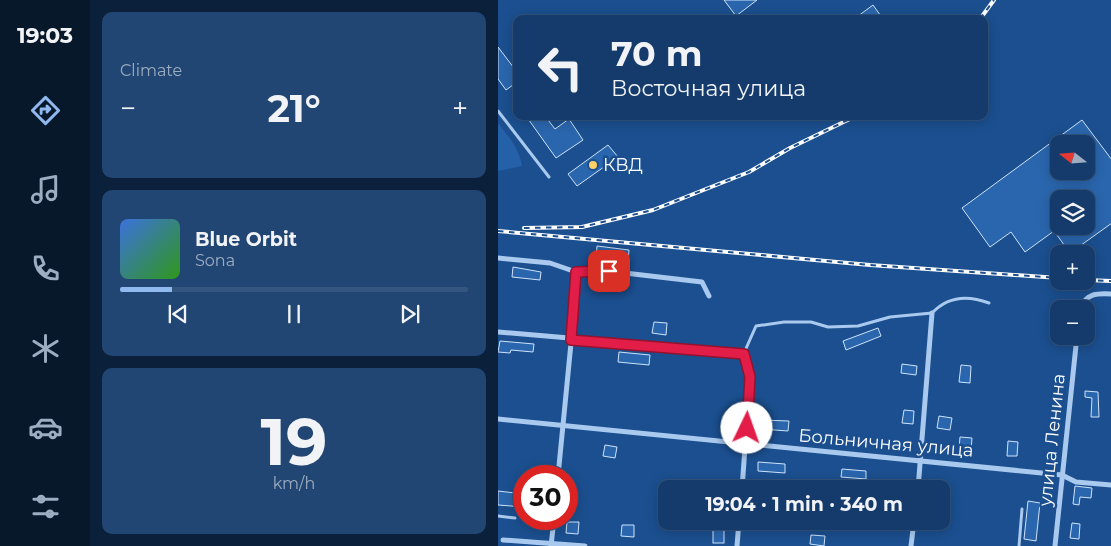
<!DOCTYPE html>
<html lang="en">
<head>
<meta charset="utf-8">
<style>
	:root { --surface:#143b6b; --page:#214673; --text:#f1f3f6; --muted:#9dadc1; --line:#33557e; --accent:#90b9f0 }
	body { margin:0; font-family:Montserrat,sans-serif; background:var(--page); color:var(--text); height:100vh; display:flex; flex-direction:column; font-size:19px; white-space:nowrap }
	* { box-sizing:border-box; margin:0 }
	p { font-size:16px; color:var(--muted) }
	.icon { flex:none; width:28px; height:28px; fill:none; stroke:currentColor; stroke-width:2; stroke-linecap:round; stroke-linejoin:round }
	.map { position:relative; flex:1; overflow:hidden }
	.panel { display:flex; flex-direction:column; gap:12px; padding:12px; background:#0b203b; width:408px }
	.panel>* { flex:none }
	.banner { position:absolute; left:15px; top:15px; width:475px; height:105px; border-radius:10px; box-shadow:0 2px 12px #0003,0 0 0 1px var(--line); background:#143b6b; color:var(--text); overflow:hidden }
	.needle { width:32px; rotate:287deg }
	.fabs { position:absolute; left:552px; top:135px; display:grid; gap:10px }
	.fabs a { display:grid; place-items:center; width:45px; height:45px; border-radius:10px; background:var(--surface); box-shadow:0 2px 12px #0003,0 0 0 1px var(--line); font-size:25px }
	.speed { position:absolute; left:15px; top:465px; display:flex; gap:10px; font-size:25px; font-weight:700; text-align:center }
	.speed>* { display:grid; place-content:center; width:65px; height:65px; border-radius:50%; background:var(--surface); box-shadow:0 2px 12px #0003,0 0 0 1px var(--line); line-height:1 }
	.speed .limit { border:8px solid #d22; background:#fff; color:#111 }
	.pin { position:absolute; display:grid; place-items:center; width:42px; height:42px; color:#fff; margin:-21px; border-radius:10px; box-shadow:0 2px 8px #0006 }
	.me { position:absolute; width:55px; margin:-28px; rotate:3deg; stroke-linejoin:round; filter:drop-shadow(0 0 4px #0008) }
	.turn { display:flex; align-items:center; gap:18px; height:105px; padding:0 15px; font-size:22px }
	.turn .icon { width:65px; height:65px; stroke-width:2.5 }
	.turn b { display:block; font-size:35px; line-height:42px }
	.big { font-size:38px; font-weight:700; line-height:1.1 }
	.panel .tile { flex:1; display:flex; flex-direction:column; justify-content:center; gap:8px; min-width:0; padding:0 18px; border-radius:10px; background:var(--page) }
	.panel .dial { align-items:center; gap:0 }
	.dial b { font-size:65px; line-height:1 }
	.song { display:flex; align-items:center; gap:15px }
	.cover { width:60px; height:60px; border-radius:8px; background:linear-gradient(135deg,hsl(220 70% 55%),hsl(110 70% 35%)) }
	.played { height:5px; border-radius:2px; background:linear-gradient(90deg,var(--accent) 15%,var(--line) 15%) }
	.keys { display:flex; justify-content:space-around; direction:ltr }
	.heat { display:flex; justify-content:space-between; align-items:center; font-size:28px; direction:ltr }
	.trip { position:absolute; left:160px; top:480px; width:292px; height:50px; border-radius:10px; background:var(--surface); box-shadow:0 2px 12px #0003,0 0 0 1px var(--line); font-weight:700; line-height:50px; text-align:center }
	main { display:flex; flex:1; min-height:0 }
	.tabs { display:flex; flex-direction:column; width:90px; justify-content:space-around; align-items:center; background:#08182b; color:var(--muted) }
	.tabs .icon { width:35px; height:35px }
	.tabs .on { color:var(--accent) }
	.tabs b { font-size:22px; color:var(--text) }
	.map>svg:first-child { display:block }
	.green { fill:#2461a8 }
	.building { fill:#2a66ad; stroke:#cfe3fa; fill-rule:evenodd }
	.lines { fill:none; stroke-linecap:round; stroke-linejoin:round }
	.service { stroke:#a9c9ee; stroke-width:3 }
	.minor { stroke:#a9c9ee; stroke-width:5 }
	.rail-casing { stroke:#fff; stroke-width:4 }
	.rail { stroke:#1b4f8f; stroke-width:2; stroke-dasharray:5.5; stroke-linecap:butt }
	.route-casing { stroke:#92132f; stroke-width:12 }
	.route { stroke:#e11d48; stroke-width:9 }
	.poi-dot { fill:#ffd166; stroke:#1b4f8f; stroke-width:2 }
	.labels { text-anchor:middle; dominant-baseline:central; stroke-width:5; stroke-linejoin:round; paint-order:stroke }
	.poi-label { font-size:18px; fill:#fff; stroke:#1b4f8f; text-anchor:start }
	.street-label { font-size:18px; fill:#fff; stroke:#1b4f8f }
</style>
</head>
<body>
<main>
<nav class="tabs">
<b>19:03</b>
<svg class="icon on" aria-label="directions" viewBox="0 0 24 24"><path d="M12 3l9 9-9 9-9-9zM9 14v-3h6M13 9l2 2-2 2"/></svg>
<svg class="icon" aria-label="music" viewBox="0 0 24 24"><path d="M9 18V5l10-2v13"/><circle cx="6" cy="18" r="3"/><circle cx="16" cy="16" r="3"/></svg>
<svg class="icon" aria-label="phone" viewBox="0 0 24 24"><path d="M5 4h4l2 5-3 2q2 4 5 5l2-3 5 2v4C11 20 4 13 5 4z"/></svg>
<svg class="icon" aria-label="climate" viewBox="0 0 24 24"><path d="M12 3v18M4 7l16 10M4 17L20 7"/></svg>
<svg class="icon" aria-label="car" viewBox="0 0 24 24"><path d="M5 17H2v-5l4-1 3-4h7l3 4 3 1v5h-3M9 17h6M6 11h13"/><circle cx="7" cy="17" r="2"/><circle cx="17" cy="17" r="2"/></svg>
<svg class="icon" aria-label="filters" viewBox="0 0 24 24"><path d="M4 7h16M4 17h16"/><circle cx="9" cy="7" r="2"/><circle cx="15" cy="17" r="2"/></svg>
</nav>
<section class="panel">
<div class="tile"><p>Climate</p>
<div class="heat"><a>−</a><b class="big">21°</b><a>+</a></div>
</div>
<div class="tile">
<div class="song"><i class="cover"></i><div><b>Blue Orbit</b><p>Sona</p></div></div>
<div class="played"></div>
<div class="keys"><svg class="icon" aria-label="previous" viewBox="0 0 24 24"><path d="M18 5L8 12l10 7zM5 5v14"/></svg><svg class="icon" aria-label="pause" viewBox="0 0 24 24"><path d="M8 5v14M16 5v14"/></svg><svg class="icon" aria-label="next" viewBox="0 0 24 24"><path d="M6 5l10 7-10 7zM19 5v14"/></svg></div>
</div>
<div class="tile dial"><b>19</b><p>km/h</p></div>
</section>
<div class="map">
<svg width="614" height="546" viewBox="0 0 614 546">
	<rect width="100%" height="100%" fill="#1b4f8f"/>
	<path class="green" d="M0,123C11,137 21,148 24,166L0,171Z"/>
	<g class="building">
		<path d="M226,0H259L238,16Z"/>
		<path d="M375,5L385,19H356Z"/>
		<path d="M0,47L19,72V82L8,90L0,79Z"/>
		<path d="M28,116H47L57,129L71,119L85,140L58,158Z"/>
		<path d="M584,120L614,160V223L572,253L556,231L527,252L513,232L492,247L464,208ZM561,144H589V171H561ZM561,199H589V226H561Z"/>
		<path d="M110,145L120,157L79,186L70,174Z"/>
		<path d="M99,246L131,250L130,262L98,259Z"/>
		<path d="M15,267L43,272L42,280L14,277Z"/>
		<path d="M156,322L169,323L168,335L154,333Z"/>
		<path d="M380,328L383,336L348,350L345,341Z"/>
		<path d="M2,341L36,344L35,352L13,350L12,353L0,352Z"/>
		<path d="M121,352L152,355L151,365L120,362Z"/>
		<path d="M404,364L419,366L418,375L403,373Z"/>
		<path d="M463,365L473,366L472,383L461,382Z"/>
		<path d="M587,391L600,392L601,417H593L594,398L587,397Z"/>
		<path d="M406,410L416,411L415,424L404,423Z"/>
		<path d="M441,416L454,418L452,430L439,428Z"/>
		<path d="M264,420L291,421L290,431L263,429Z"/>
		<path d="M462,437L474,438L473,451L461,449Z"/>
		<path d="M510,441L520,442L519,456H509Z"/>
		<path d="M107,445L119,447L117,458L105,456Z"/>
		<path d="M260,462L287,464V473L260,471Z"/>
		<path d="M344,469L368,471V479L343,477Z"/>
		<path d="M577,486L594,488L593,498L582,497L581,505L575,504Z"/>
		<path d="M0,491L26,494V507L0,505Z"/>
		<path d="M530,501L542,503L538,541L526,539Z"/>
		<rect x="215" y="521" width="11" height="22"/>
		<path d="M69,522H81L80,534L68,533Z"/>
		<path d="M574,523L582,524L581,539L572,538Z"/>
		<path d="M124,525H136V537L123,536Z"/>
		<path d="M313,535L327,536L326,546L312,544Z"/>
	</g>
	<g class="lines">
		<g class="service">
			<path d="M0,111L51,177"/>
			<path d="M246,353L258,326L286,322H313L330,327L360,326L392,317L434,313C450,296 470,295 491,303"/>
			<path d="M0,516L17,518"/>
			<path d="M521,546L524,509"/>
		</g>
		<g class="minor">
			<path d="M0,258L52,263L78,272L101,270L204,282L211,296"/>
			<path d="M583,309C587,293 600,293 614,294"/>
			<path d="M0,332L246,353L252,377L244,489"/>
			<path d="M0,419L564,475L578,482L614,485"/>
			<path d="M60,476L78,292V272"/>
			<path d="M420,489L434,313"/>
			<path d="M5,540L87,546"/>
			<path d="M53,546L56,519"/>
			<path d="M239,546L241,521"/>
			<path d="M413,546L416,521"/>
			<path d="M557,546L579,336"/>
		</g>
		<defs>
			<g id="rail">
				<path d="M482,19L496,0"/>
				<path d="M26,228L84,227L155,210L251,172L292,148L358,116"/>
				<path d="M0,231L372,265L561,278"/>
				<path d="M589,280L614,281"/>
			</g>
		</defs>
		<use href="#rail" class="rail-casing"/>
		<use href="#rail" class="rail"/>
	</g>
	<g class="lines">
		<defs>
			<path id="route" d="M111,271L78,272L73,340L246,354L252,377L249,428"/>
		</defs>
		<use href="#route" class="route-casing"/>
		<use href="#route" class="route"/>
	</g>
	<circle class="poi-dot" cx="95" cy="165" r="5"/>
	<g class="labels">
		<g class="poi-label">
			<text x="105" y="165">КВД</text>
		</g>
		<g class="street-label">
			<text transform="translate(554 440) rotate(-84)">улица Ленина</text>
			<text transform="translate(388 443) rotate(5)">Больничная улица</text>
		</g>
	</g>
</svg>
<div class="fabs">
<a><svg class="needle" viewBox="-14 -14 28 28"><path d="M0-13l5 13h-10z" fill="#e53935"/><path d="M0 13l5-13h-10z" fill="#9dadc1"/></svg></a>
<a><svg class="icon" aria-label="layers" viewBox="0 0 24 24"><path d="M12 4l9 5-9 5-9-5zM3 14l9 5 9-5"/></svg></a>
<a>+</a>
<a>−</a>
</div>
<div class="speed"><div class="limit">30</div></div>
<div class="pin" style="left:111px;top:271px;background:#d93025"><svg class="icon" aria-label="arrive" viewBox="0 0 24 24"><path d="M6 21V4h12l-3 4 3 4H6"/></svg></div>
<svg class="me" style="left:249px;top:428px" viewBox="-20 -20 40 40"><circle r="19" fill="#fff"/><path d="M0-13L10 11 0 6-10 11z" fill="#e11d48"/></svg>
<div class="trip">19:04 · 1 min · 340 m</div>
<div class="banner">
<div class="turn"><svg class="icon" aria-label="left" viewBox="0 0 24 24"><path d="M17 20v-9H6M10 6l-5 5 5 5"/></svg><div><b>70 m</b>Восточная улица</div></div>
</div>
</div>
</main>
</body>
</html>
